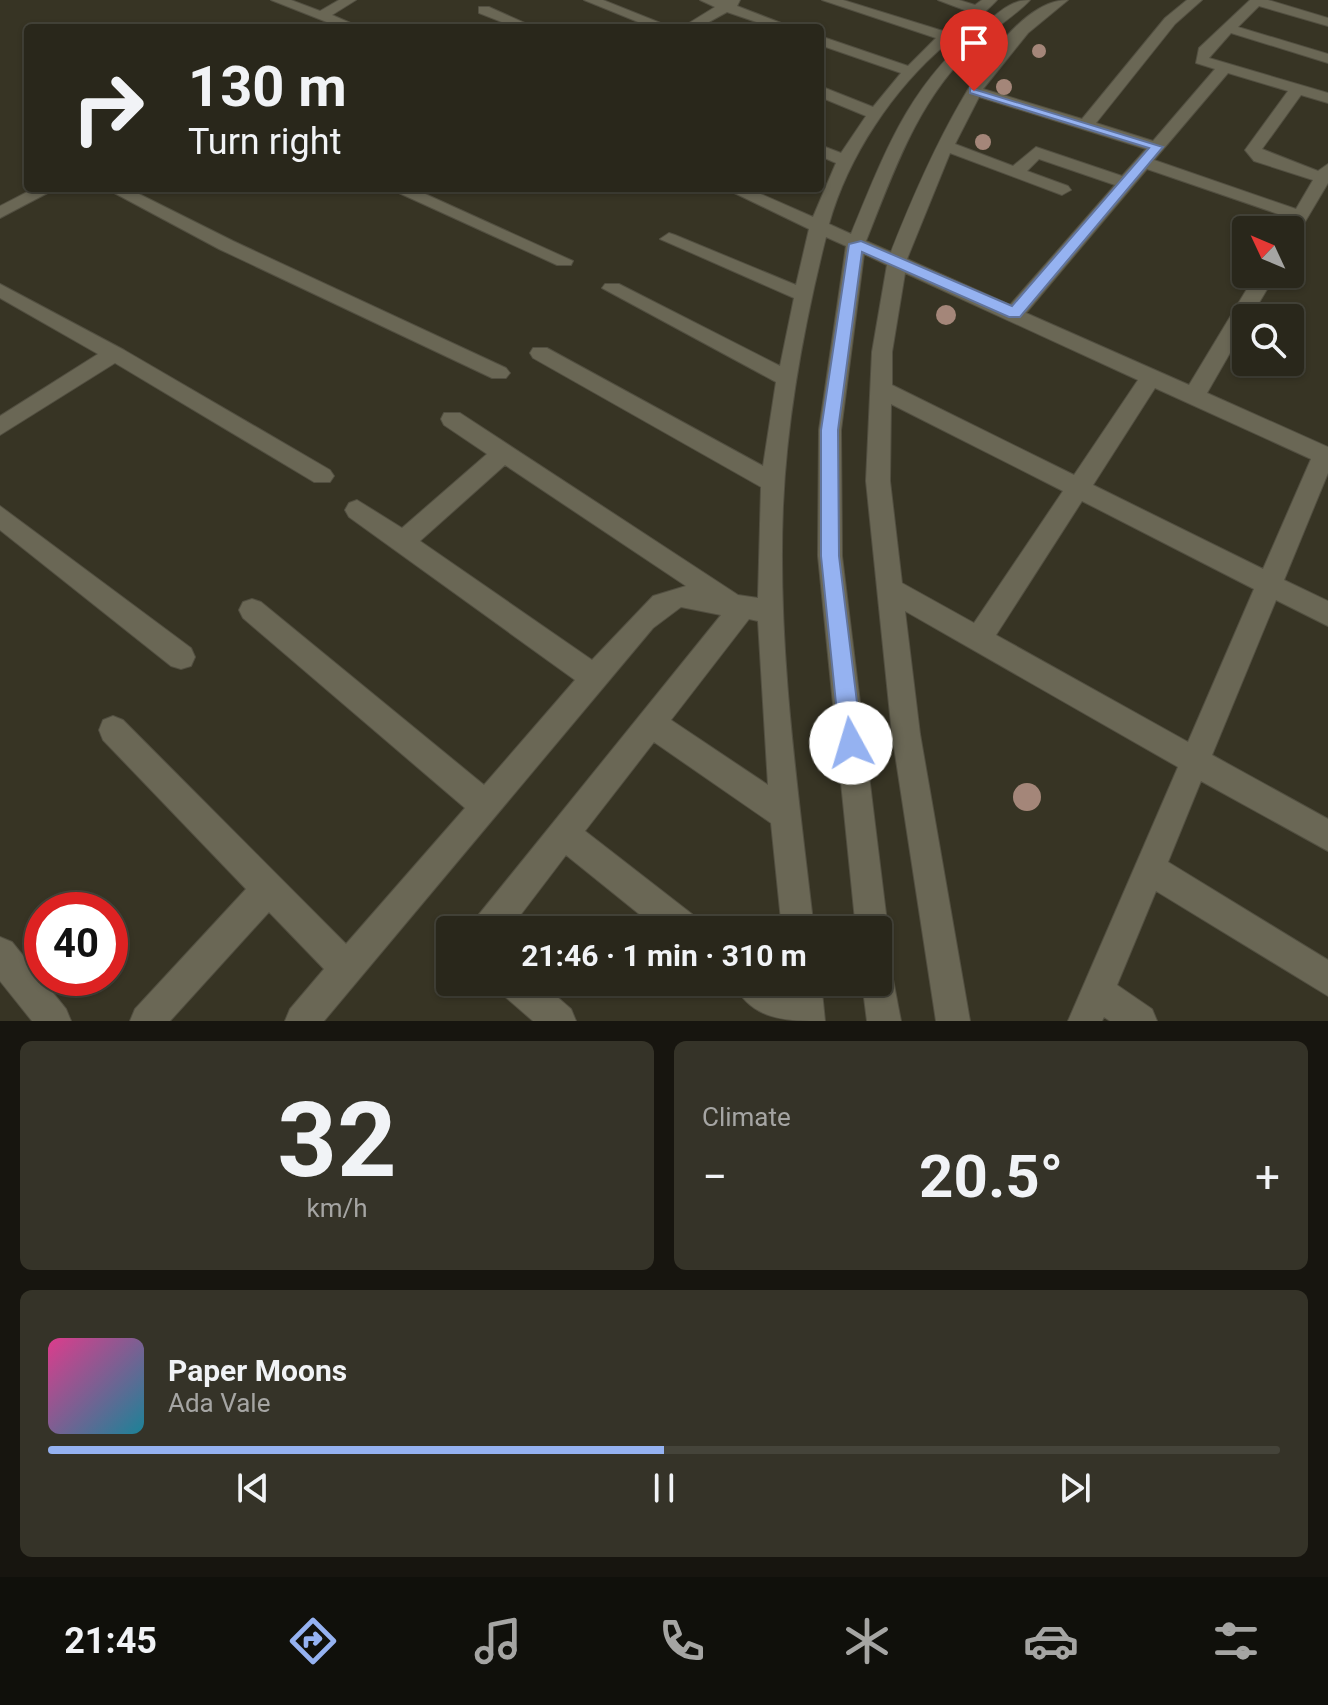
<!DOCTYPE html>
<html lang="en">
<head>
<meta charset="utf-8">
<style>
	:root { --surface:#29271b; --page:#353328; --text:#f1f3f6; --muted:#a5a5a3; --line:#45443a; --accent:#95b2f1 }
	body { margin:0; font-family:Roboto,sans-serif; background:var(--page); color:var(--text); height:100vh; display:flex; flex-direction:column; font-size:30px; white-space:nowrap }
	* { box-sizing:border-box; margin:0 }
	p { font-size:26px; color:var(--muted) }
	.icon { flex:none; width:44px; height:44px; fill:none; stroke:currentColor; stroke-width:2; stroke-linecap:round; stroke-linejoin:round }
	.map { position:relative; height:1021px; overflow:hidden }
	.sheet { display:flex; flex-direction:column; gap:20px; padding:20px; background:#17150f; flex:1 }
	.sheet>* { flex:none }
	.guide { position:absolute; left:24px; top:24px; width:800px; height:168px; border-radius:8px; box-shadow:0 2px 6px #0004,0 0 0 2px var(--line); background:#29271b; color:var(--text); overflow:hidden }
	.needle { width:52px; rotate:314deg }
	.buttons { position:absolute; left:1232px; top:216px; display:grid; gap:16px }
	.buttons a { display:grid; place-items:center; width:72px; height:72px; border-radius:8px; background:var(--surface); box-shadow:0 2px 6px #0004,0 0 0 2px var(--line); font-size:40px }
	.speed { position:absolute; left:24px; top:892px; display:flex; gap:16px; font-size:40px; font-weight:700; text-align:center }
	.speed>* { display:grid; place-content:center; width:104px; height:104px; border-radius:50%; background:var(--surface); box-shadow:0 2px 6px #0004,0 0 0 2px var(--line); line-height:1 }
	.speed .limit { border:12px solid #d22; background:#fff; color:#111 }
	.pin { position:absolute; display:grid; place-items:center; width:68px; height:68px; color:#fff; margin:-82px -34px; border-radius:50% 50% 50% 0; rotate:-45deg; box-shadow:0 0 8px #0007 }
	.pin .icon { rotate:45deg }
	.me { position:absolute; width:88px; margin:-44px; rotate:354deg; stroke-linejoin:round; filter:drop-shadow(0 0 6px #0008) }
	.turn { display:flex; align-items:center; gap:28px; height:168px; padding:0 32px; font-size:36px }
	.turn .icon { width:104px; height:104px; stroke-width:2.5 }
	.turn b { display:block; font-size:56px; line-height:68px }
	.big { font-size:60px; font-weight:700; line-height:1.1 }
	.sheet .tile { flex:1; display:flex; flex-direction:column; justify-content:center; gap:12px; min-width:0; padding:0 28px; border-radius:12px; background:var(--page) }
	.sheet .dial { align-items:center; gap:0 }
	.dial b { font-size:104px; line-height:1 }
	.song { display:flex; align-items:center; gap:24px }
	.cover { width:96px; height:96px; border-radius:12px; background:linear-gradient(135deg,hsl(330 70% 55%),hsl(190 70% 35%)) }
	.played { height:8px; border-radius:4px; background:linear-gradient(90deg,var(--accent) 50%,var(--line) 50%) }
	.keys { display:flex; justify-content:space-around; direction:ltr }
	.heat { display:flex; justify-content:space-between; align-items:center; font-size:44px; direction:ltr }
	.sheet .tiles { flex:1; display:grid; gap:20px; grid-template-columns:1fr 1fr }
	.tile:last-child { grid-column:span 2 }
	.trip { position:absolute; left:436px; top:916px; width:456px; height:80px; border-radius:8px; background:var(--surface); box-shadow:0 2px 6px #0004,0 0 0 2px var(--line); font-weight:700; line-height:80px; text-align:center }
	.dock { display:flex; height:128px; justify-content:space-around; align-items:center; background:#10100b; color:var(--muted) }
	.dock .icon { width:56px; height:56px }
	.dock .current { color:var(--accent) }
	.dock b { font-size:36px; color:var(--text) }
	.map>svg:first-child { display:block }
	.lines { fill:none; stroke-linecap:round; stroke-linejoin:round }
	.minor-casing { stroke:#524f41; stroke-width:2 }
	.minor { fill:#6a6755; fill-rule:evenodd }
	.tree { fill:#a48679 }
	.route { fill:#95b2f1; stroke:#61749d; stroke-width:2 }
</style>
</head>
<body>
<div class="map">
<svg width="1328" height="1021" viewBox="0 0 1328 1021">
	<rect width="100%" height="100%" fill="#373424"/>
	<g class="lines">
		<defs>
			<g id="minor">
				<path d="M271,0H291L320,11L339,0H356L332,15L362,28H342Z"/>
				<path d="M584,0H603L673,28H653Z"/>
				<path d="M700,0H740L737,6L794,28H774L727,12L698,28H681L715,7Z"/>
				<path d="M822,0H843L943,31L967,11L938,0H959L975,5L982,0H997C982,16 962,31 946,44C893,89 848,156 829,224L851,234C886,150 909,84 983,25C999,13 1010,0 1030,0C1013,18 990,30 973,48C917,101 894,171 866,241L891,252C915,191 992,0 1068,0L1028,33L983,89L1082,119L1165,18L1187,0H1202L1175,24L1096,123L1153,141L1215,69L1196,63L1199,48L1250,0H1268L1328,18V26L1259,6L1238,27L1328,54V63L1231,33L1209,58L1328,93V103L1301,95L1262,149L1318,171L1328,164V183L1296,237L1290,239V230H1283L1290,218L1147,169L1026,313L1189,385L1256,274H1276L1250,318H1246V325L1207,393L1328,447V473L1284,580L1328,601V626L1276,600L1212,755L1328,819V851L1201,781L1168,862L1328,960V996L1156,891L1117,985L1152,1009L1157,1021H1110L1104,1017L1102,1021H1068L1178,767L905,611L920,734L970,1021H936L892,734L866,481L872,352L887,265L864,254L841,430L842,556L888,930L884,942L878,944V930H856L818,556L819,430L846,246L826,237C804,325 787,416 783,506C777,648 798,790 814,930H782L771,823L654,742L585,831L697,918L701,930H659L566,855L509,930H472L476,918L721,615L681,607L653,628L324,1021H285L290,1009L324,969L269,912L170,1021H130L135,1009L246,889L103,740L99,730L103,720L113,716L123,720L346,944L465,808L243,618L239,610L243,602L252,599L261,602L484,785L575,680L349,517L345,510L349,503L357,500L402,528L487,454L444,425L441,419L444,413H460L738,595L758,598L761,487L533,358L530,353L533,348H547L763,466L776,382L602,288L605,284H619L780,366L794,298L660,239L669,233L675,235L796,285L809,229L724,188H747L813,217L836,163L820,156V145L841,153L866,116L820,97V86L873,107L901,73L820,45V36L908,66L936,38ZM1228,73L1288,91L1245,150L1254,161L1313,180L1296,209L1154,160ZM979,97L1146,149L1122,176L1036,147L1013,166L955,144ZM950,153L1062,195L1071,190L1068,186L1027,171L1039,159L1115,185L1010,305L907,259ZM905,273L1138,380L1074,475L892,385V352ZM1155,388L1311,459L1263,569L1093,485ZM891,404L1063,491L974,623L902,583L890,481ZM505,465L686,586L653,596L592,660L420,541ZM1082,501L1254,589L1188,742L996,635ZM749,619L758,621L768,785L671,720Z"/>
				<path d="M479,7H489L536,28H517L479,13Z"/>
				<path d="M35,188H57L0,218V206Z"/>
				<path d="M105,188H127L233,241L506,368L510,373L506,378H492L219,249Z"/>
				<path d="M388,188H412L573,261L571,265H557Z"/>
				<path d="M0,284L124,350L330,470L334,476L330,482H314L115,363L0,435V416L98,354L0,298Z"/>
				<path d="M0,506L191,648L195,657L191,666L181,669L171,666L0,530Z"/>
				<path d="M0,937L12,942L66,1009L71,1021H32L0,981Z"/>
				<path d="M878,959L890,964L901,1021H867L862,982H878Z"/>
				<path d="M497,982H540L571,1009L576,1021H533L502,994Z"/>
				<path d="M733,982H777L788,990L787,982H821L825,1021C787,1021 751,1021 733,982Z"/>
			</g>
		</defs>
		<use href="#minor" class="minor-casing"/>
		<use href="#minor" class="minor"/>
	</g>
	<g class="tree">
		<circle cx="1039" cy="51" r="7"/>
		<circle cx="1004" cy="87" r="8"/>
		<circle cx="983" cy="142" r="8"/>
		<circle cx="946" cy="315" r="10"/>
		<circle cx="1027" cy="797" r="14"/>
	</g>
	<path class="route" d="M970,88L1163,147L1020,317H1009L862,252L838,430L839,556L862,743L859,750L851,753L843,750L840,743L821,556V430L849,244L861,241L1012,306L1149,148L970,93Z"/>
</svg>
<div class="buttons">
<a><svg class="needle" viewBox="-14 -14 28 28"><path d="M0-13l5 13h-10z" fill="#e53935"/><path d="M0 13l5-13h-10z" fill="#a5a5a3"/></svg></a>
<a><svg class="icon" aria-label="search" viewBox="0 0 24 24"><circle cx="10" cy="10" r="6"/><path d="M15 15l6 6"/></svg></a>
</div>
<div class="speed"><div class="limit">40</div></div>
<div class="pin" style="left:974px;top:91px;background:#d93025"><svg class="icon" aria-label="arrive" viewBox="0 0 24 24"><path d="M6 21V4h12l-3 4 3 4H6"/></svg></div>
<svg class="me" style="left:851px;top:743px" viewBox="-20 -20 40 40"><circle r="19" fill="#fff"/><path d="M0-13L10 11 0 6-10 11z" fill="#95b2f1"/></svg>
<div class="trip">21:46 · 1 min · 310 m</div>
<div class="guide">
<div class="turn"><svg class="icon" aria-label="right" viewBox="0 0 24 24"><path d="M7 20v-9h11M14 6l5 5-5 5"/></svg><div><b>130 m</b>Turn right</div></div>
</div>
</div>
<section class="sheet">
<div class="tiles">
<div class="tile dial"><b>32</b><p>km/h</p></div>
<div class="tile"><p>Climate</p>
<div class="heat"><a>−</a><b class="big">20.5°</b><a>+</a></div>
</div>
<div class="tile">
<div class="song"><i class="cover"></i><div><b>Paper Moons</b><p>Ada Vale</p></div></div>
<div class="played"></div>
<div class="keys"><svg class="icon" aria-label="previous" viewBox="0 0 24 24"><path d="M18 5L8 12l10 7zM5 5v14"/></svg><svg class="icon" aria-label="pause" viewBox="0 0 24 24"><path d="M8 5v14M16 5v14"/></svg><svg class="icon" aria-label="next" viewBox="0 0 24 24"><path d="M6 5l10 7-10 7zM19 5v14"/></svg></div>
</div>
</div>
</section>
<nav class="dock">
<b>21:45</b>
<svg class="icon current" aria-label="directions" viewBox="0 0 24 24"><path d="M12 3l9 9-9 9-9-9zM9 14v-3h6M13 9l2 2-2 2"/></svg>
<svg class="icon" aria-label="music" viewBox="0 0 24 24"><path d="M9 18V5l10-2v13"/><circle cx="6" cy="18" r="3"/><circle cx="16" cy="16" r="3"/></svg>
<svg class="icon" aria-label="phone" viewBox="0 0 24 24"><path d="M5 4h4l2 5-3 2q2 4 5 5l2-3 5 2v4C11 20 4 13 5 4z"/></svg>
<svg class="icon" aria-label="climate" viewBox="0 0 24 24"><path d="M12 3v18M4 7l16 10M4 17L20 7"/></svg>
<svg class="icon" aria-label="car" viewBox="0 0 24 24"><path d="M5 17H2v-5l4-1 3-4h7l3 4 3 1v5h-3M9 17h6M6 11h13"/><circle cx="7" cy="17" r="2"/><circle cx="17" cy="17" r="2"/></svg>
<svg class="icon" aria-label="filters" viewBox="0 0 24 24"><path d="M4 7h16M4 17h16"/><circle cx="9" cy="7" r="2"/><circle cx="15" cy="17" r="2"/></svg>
</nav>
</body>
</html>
